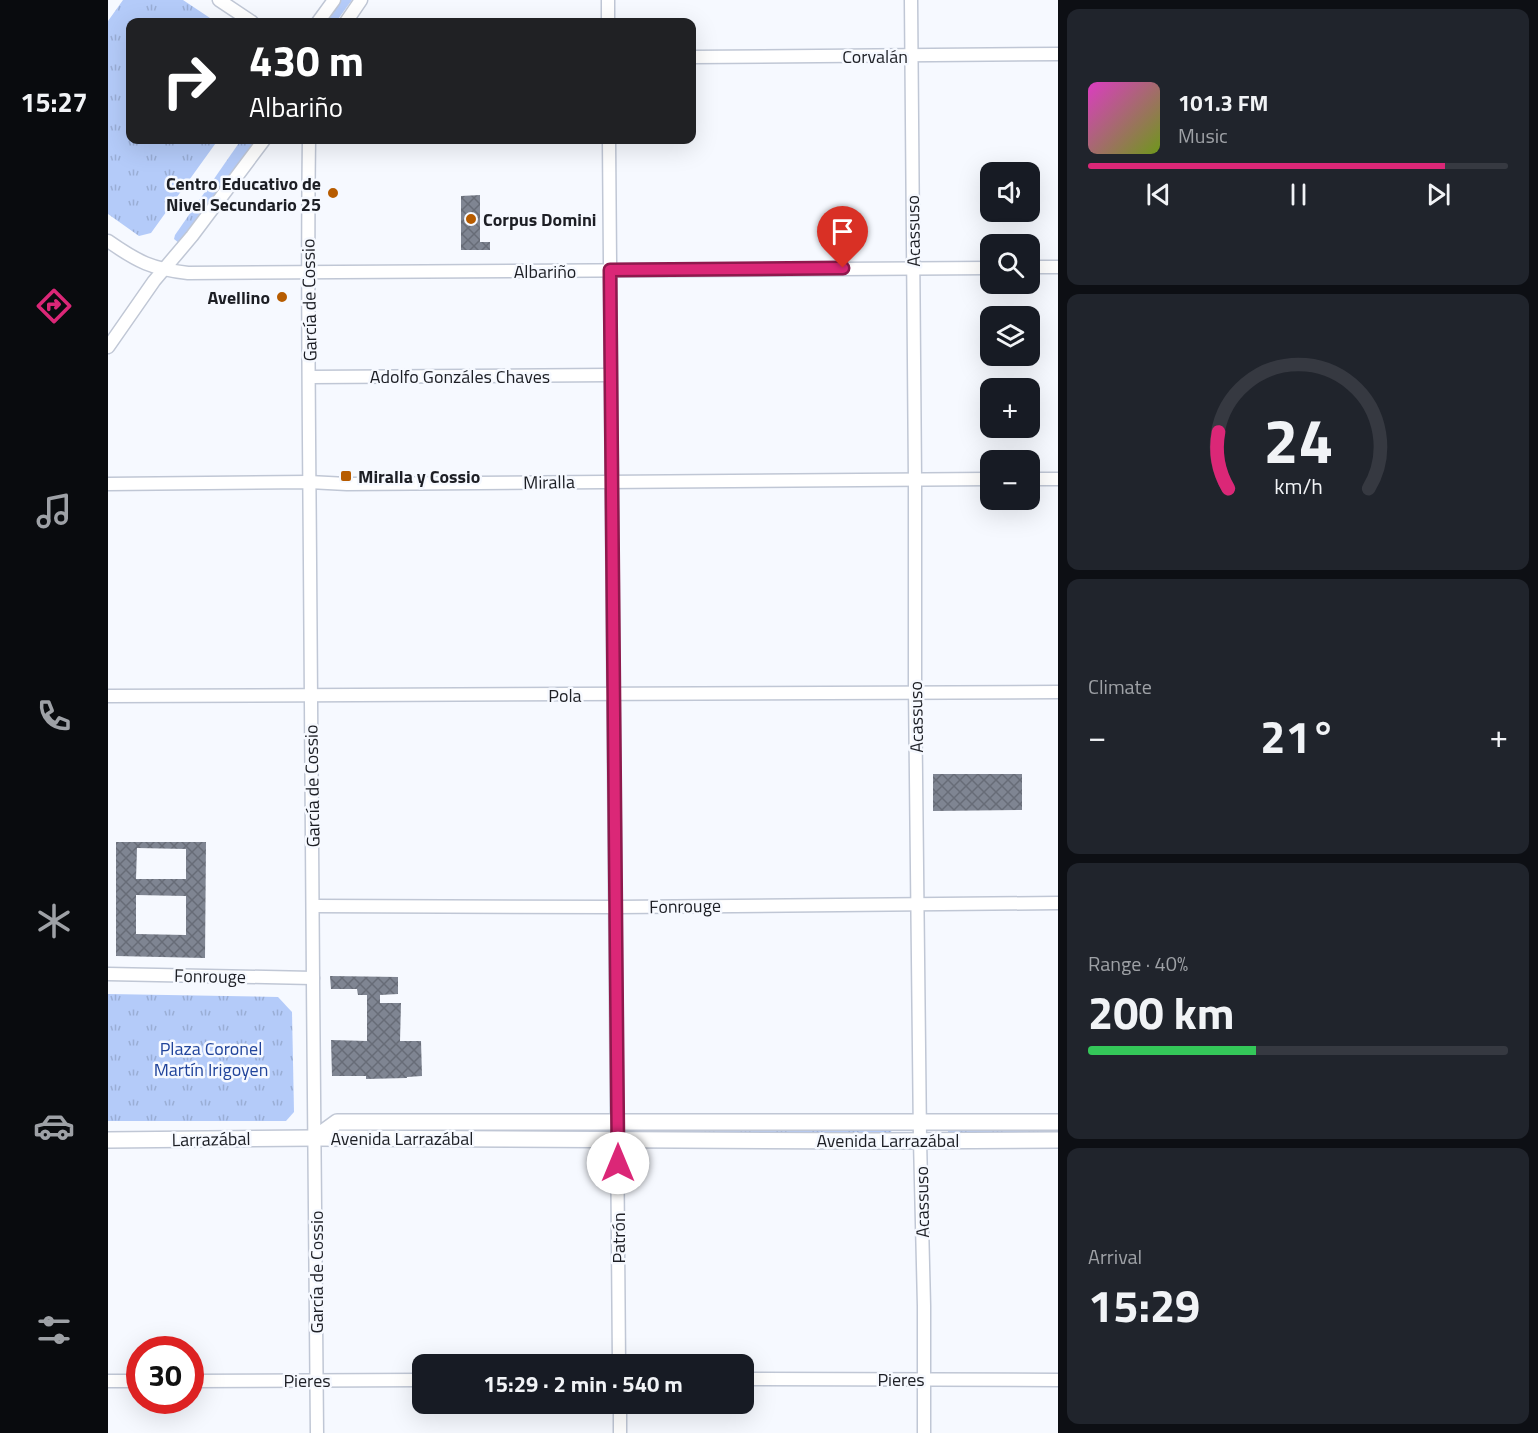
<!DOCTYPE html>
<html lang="en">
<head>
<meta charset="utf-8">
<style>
	:root { --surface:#171b24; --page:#20242c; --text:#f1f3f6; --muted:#9ea1a6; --line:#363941; --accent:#db2777 }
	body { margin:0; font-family:"Titillium Web",sans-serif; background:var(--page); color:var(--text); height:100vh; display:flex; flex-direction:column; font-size:22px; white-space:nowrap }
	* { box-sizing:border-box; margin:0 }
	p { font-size:20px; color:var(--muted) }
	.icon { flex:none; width:33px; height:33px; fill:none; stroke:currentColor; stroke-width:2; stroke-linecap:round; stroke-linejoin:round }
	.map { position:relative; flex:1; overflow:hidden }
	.panel { display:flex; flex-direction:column; gap:9px; padding:9px; background:#0d0f14; width:480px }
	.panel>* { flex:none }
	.hud { position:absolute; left:18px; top:18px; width:570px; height:126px; border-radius:12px; box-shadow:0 6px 24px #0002; background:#202124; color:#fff; overflow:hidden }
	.buttons { position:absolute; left:872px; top:162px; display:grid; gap:12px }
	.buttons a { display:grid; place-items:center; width:60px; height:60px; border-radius:12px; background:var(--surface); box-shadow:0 6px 24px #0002; font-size:30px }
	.speed { position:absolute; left:18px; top:1336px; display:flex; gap:12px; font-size:30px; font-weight:700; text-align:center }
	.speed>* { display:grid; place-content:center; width:78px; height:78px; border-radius:50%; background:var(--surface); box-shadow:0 6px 24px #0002; line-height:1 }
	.speed .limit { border:9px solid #d22; background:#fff; color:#111 }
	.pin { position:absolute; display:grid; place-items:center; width:51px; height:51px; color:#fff; margin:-62px -26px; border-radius:50% 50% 50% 0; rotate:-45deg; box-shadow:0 0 6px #0007 }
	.pin .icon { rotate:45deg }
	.me { position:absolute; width:66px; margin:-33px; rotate:0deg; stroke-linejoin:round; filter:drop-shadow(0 0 4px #0008) }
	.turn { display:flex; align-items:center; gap:21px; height:126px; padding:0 24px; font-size:27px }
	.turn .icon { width:78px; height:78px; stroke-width:2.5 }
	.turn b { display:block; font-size:42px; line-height:51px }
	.big { font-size:45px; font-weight:700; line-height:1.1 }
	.panel .card { flex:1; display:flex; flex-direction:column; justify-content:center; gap:9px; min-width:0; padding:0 21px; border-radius:12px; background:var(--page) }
	.panel .dial { align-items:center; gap:0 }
	.dial svg { height:156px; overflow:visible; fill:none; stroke:var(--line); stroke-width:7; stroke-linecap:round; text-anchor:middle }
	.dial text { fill:var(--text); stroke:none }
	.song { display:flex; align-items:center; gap:18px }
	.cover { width:72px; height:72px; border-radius:9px; background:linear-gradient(135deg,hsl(310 70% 55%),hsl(80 70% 35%)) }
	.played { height:6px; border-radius:3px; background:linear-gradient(90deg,var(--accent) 85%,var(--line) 85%) }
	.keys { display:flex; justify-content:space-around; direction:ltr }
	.heat { display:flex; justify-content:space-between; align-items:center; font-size:33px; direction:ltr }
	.charge { height:9px; border-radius:4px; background:linear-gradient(90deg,#34c759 40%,var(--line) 0) }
	.trip { position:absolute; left:304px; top:1354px; width:342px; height:60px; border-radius:12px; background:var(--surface); box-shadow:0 6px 24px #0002; font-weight:700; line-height:60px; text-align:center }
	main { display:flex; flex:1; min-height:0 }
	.tab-bar { display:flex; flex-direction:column; width:108px; justify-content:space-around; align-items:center; background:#090b0e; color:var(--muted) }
	.tab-bar .icon { width:42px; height:42px }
	.tab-bar .on { color:var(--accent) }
	.tab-bar b { font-size:27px; color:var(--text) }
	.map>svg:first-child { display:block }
	.grass { fill:url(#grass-tufts) }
	.building { fill:url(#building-cross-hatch); fill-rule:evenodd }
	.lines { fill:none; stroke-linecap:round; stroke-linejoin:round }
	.minor-casing { stroke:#c0c7d5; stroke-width:15 }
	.tertiary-casing { stroke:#c0c7d5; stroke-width:18 }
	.minor { stroke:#fff; stroke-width:12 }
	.tertiary { stroke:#fff; stroke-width:15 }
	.route-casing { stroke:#8e194d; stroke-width:15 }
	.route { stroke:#db2777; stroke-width:10 }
	.poi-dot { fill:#b75c00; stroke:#f6f9ff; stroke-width:2 }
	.labels { text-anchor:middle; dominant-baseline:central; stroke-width:5; stroke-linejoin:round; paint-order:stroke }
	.street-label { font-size:18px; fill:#1d1f25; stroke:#f6f9ff }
	.poi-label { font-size:18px; font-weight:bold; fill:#1d1f25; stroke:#f6f9ff; text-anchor:end }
	.park-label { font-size:18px; fill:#21449b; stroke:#f6f9ff }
</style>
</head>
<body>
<main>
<nav class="tab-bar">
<b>15:27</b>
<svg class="icon on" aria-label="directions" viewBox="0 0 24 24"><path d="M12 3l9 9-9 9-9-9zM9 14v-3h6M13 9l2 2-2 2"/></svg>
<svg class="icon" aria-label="music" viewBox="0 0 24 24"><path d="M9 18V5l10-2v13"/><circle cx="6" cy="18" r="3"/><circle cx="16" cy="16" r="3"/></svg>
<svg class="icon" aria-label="phone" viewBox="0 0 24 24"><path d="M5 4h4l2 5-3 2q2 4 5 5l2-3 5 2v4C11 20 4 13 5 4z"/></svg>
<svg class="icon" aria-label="climate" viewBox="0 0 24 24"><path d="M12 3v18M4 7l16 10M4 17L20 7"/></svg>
<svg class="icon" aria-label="car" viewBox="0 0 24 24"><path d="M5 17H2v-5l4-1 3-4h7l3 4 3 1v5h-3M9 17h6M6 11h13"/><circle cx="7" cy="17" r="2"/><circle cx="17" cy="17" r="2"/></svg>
<svg class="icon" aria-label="filters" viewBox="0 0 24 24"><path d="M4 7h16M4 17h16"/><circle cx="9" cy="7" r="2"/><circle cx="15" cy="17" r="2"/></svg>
</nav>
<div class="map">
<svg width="950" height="1433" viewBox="0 0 950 1433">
	<defs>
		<pattern id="grass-tufts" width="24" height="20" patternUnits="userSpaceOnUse" patternTransform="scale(1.5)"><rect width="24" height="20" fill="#b4cbf9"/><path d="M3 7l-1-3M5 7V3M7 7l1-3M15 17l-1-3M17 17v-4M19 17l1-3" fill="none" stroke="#9aaed5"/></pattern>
		<pattern id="building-cross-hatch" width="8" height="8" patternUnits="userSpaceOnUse" patternTransform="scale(1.5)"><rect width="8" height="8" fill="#7f8592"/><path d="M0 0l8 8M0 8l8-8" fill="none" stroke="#676c77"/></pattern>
	</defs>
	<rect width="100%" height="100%" fill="#f6f9ff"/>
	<g class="grass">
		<path d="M15,0H75L108,22H22V140H110L43,233L31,236L0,214V21Z"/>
		<path d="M231,0H244L228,22H224L220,18Z"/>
		<path d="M133,140H147L77,240L71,243L66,239L67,235Z"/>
		<path d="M0,994L170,997L184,1012L186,1112L178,1121H0Z"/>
		<rect x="234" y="1128" width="248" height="5"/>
		<path d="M536,1128H784L783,1133H536Z"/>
		<path d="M840,1128H950V1132L840,1133Z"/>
	</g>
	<g class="building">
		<path d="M372,195V242H382V250H353V196Z"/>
		<path d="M825,774H914V810L825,811Z"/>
		<path d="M8,842H98L97,958L8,956ZM29,848L78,849V879H28ZM28,895L78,896V935L28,934Z"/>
		<path d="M222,976L290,977V994L272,995V1003H293L292,1041H313L314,1076L299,1077V1078L258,1079V1076H224L223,1040L259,1041V995H250L249,989H223Z"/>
	</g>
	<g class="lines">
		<defs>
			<g id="minor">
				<path d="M111,0L144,22"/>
				<path d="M500,0V22"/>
				<path d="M803,0L807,480V686L812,1140L816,1306V1433"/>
				<path d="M210,22L226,0"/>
				<path d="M238,22L253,0"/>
				<path d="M584,57L950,54"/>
				<path d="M201,140C199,280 201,421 202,562C203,852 207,1143 209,1433"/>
				<path d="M501,140L511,1365"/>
				<path d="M0,241C30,262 44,269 80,273L882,268"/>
				<path d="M921,267H950"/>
				<path d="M0,347L46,281L84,236L156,140"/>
				<path d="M202,377L502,375"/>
				<path d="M921,479H950"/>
				<path d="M0,484L201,482L239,484L882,479"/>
				<path d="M0,696L950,692"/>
				<path d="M205,906L508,907L950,903"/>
				<path d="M0,974L205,978"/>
				<path d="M636,1379L950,1380"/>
				<path d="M0,1381H32"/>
				<path d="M82,1381L315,1380"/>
				<path d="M512,1433V1404"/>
			</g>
			<g id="tertiary">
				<path d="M207,1138L229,1122H950"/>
				<path d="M0,1140L207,1138L771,1141L950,1140"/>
			</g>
		</defs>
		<use href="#minor" class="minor-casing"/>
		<use href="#tertiary" class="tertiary-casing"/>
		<use href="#minor" class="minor"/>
		<use href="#tertiary" class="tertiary"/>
	</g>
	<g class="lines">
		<defs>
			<path id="route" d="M510,1163L502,270L735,268"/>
		</defs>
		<use href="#route" class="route-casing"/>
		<use href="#route" class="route"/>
	</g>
	<g class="poi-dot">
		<circle cx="225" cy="193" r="6"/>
		<circle cx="363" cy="219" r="6"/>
		<circle cx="174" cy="297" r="6"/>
		<rect x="232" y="470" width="12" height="12" rx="3"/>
	</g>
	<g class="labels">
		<g class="street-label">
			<text x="767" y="56">Corvalán</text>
			<text transform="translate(805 231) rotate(-91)">Acassuso</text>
			<text x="437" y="271">Albariño</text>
			<text transform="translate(201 300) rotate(-91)">García de Cossio</text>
			<text x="352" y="376">Adolfo Gonzáles Chaves</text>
			<text transform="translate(441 482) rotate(-1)">Miralla</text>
			<text x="457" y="695">Pola</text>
			<text transform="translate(808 717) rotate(-91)">Acassuso</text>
			<text transform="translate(204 786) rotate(-91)">García de Cossio</text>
			<text transform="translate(577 906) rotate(-1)">Fonrouge</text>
			<text transform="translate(102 976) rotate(1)">Fonrouge</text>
			<text x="294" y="1138">Avenida Larrazábal</text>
			<text transform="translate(103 1139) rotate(-1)">Larrazábal</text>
			<text x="780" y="1140">Avenida Larrazábal</text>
			<text transform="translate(814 1202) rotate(-91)">Acassuso</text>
			<text transform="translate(510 1238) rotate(-90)">Patrón</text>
			<text transform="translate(208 1272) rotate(-90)">García de Cossio</text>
			<text x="793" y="1379">Pieres</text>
			<text x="199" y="1380">Pieres</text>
		</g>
		<g class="poi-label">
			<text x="213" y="183">Centro Educativo de<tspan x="213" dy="21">Nivel Secundario 25</tspan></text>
			<text x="375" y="219" text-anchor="start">Corpus Domini</text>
			<text x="162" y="297">Avellino</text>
			<text x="250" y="476" text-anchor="start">Miralla y Cossio</text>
		</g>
		<g class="park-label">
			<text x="103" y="1048">Plaza Coronel<tspan x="103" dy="21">Martín Irigoyen</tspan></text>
		</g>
	</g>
</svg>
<div class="buttons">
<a><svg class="icon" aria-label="sound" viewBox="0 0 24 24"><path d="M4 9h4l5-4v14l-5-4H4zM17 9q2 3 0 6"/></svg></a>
<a><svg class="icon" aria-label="search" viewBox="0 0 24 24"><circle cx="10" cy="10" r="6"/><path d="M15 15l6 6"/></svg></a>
<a><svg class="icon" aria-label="layers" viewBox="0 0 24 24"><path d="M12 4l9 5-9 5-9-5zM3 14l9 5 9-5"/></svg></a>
<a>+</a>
<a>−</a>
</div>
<div class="speed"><div class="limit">30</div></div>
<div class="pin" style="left:735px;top:268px;background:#d93025"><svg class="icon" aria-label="arrive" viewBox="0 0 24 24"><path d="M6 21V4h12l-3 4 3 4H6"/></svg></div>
<svg class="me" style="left:510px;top:1163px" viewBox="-20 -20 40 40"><circle r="19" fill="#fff"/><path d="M0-13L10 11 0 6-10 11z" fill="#db2777"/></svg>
<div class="trip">15:29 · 2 min · 540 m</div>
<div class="hud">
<div class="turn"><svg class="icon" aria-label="right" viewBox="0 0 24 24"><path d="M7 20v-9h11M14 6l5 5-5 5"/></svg><div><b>430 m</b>Albariño</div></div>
</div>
</div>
<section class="panel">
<div class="card">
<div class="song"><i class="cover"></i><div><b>101.3 FM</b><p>Music</p></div></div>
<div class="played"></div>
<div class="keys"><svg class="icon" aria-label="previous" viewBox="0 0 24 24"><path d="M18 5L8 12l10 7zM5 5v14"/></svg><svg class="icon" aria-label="pause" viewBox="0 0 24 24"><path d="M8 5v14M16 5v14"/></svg><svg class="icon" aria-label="next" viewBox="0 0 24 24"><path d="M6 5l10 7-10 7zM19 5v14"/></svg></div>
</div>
<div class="card dial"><svg viewBox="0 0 100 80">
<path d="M14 69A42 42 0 1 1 86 69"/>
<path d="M14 69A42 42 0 0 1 9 40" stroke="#db2777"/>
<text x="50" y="56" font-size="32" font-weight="700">24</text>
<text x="50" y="72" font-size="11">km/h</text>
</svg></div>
<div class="card"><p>Climate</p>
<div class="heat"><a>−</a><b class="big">21°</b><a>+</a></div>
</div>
<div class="card"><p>Range · 40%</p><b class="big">200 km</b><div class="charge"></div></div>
<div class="card"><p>Arrival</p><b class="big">15:29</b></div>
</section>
</main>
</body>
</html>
